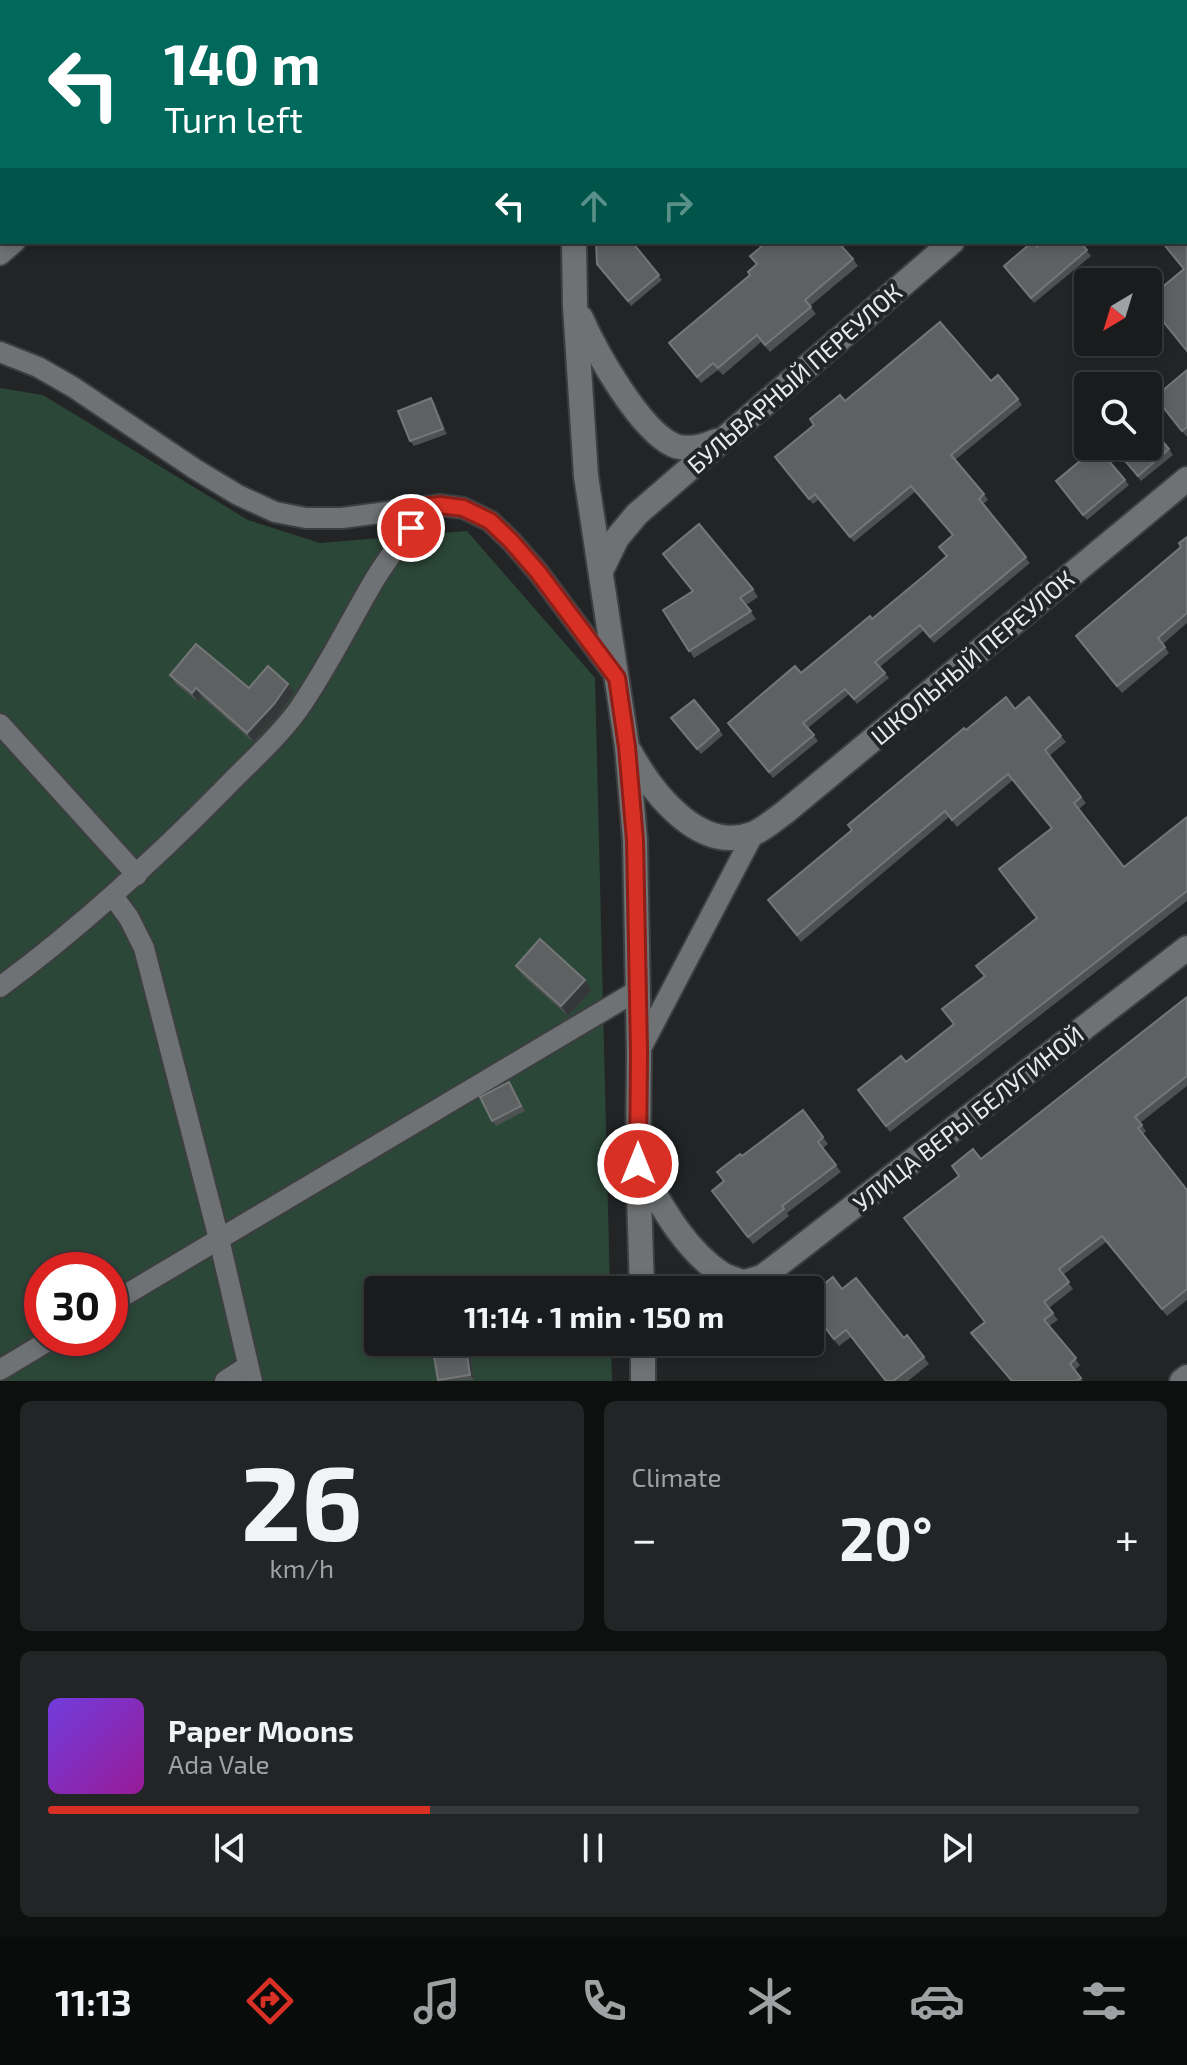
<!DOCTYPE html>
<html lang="en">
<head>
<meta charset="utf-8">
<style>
	:root { --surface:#1a1b1c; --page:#232425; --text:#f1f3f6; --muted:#9fa1a3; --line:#38393b; --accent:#d93025 }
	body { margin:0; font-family:"Exo 2",sans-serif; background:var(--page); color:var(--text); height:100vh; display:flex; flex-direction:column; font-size:30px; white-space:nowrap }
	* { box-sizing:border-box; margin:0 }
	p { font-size:26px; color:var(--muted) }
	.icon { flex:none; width:44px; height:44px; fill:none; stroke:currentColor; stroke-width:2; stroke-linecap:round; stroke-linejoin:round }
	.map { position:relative; height:1381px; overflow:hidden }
	.drawer { display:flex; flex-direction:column; gap:20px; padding:20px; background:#0e0f0f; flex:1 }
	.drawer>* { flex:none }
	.banner { position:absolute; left:0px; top:0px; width:1188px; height:244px; box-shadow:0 4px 12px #0003,0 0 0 2px var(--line); background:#00695c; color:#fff; overflow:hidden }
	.needle { width:52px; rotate:218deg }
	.tools { position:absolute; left:1074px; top:268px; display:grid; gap:16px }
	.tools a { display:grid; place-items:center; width:88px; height:88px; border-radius:8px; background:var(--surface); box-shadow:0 4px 12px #0003,0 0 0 2px var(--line); font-size:40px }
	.speed { position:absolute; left:24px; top:1252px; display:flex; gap:16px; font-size:40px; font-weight:700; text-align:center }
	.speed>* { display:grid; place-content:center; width:104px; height:104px; border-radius:50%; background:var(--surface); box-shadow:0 4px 12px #0003,0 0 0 2px var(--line); line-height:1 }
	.speed .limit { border:12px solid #d22; background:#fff; color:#111 }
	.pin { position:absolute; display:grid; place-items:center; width:68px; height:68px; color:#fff; margin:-34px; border:4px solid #fff; border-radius:50%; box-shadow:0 2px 8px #0007 }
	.me { position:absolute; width:88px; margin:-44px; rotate:0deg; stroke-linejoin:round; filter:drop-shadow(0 0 6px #0008) }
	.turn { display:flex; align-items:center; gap:28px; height:168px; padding:0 32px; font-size:36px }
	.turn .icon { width:104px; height:104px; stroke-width:2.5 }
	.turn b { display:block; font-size:56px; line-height:68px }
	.lanes { display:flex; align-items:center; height:76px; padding:0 32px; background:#0003; justify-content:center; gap:40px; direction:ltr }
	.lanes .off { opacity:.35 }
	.big { font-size:60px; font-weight:700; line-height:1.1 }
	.drawer .card { flex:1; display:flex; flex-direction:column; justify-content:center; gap:12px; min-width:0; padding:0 28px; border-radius:12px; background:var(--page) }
	.drawer .dial { align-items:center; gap:0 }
	.dial b { font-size:104px; line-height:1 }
	.song { display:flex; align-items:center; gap:24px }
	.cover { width:96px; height:96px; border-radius:12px; background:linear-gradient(135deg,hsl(260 70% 55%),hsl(300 70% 35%)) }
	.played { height:8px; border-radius:4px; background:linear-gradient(90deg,var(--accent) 35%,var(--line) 35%) }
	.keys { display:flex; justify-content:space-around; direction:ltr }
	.heat { display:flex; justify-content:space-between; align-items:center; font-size:44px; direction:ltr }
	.drawer .tiles { flex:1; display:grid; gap:20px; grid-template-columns:1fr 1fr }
	.card:last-child { grid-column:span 2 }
	.trip { position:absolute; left:364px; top:1276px; width:460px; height:80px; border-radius:8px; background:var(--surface); box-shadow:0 4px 12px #0003,0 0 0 2px var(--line); font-weight:700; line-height:80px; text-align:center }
	.tabs { display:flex; height:128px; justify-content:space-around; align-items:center; background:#0a0b0b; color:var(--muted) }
	.tabs .icon { width:56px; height:56px }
	.tabs .current { color:var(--accent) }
	.tabs b { font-size:36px; color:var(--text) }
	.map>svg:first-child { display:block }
	.green { fill:#2b4737; fill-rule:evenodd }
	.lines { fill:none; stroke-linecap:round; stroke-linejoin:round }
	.lane-casing { stroke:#3c3e3f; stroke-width:24 }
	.street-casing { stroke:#3c3e3f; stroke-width:28 }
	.lane { stroke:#6f7274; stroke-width:20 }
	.street { stroke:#6f7274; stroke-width:24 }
	.wall { fill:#4e5152 }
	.shaded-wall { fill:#353839 }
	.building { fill:#5e6162; stroke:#747678; stroke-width:2 }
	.route-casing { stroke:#8d1f18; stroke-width:20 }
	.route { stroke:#d93025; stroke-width:14 }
	.labels { text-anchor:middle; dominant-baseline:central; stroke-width:8; stroke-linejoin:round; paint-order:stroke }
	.street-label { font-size:24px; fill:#e8eaeb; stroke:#222426 }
</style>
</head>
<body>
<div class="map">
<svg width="1187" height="1381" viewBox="0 0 1187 1381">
	<rect width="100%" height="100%" fill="#222426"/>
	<path class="green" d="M0,388L43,395L248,520L320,543L467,531L595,678L610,1290H378V1342H611L612,1381H0ZM42,1270H110V1338H42Z"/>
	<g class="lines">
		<defs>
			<g id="lane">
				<path d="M295,2L296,0"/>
				<path d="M0,255L15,242"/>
				<path d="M0,352L38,367L73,387L195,469L238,495L275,512L306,518H342L440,505L463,508L490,521L511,541L538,572L617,678"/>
				<path d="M0,724L137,875"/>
				<path d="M113,896L129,918L144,948L219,1239L252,1381"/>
				<path d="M0,987C80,928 153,861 223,790C248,764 277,739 298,710C326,670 347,627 372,584C387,558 407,536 420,507"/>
				<path d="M639,1052L754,833"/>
				<path d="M110,1304L638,990"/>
				<path d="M0,1370L53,1338"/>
				<path d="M225,1381L248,1366"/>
			</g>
			<g id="street">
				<path d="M578,0V2"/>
				<path d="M644,2L646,0"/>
				<path d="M1186,41L1187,40"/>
				<path d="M574,242L575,306L586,476L627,747L635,840L639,1052L638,1164L642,1290"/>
				<path d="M581,318C596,352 639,429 673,445C687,451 702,447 716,441"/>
				<path d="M601,571L617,538L637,514L952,242"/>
				<path d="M630,752C652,792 699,854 752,834C763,830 774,820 784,813L1187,479"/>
				<path d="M641,1170C662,1207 685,1250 722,1274C729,1278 737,1280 745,1283"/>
				<path d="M717,1290L762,1277L774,1268L1187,948"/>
				<path d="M643,1342V1381"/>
				<path d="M1182,1381L1187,1377"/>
			</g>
		</defs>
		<use href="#lane" class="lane-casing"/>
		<use href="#street" class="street-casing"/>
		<use href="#lane" class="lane"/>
		<use href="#street" class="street"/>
	</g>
	<g class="wall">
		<path d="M880,0H906L904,2H882Z"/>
		<path d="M1113,0H1162L1160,2H1115Z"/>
		<path d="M632,242L662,280L631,306L601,269Z"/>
		<path d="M1080,242L1091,256L1034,303L1007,271L1037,247Z"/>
		<path d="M853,259L858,266L810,306L816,314L770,352L761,342L723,375L718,370L701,383L669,343L750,275Z"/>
		<path d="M1109,342H1135L1120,355Z"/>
		<path d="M1187,370V436H1186L1159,403Z"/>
		<path d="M991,381L1018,399L1022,405L955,460L984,494L988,500L983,504L1030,563L934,643L923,631L880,667L889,678L857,704L849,694L808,728L818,741L773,778L732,728L872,619L925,575L946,557L953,535L915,492L854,542L818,500L813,504L779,463L845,401Z"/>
		<path d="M431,398L435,404L447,434L414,446L410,441Z"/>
		<path d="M1169,449L1173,455L1141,481L1124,460Z"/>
		<path d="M1125,480L1129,485L1087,520L1059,486Z"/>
		<path d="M1187,537V623L1163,644L1169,653L1122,693L1080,642L1181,547Z"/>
		<path d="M663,554L753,589L758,597L746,605L756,619L694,658L663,610L693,591Z"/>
		<path d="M170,675L249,688L288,684L294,692L280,713L253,742L202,697L198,702L176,684Z"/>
		<path d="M1015,709L1061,736L1066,742L1049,756L1086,803L1079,809L1124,867L1187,817V901L890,1132L858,1090L906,1062L954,1025L984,976L1036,918L1052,828L1013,780L957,827L949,817L801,942L768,900L852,830L966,730Z"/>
		<path d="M675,723L719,730L723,735L701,754Z"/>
		<path d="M516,966L592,990L568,1016L523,976Z"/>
		<path d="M1187,997V1086L1140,1123L1146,1131L1143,1134L1187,1190V1300L1167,1316L1106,1242L1063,1275L1073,1289L1049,1308L1058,1320L1049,1326L1080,1365L1075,1370L1083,1381H1011L971,1333L984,1323L981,1159Z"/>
		<path d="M509,1082L525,1111L496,1126L492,1121Z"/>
		<path d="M803,1110L828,1144L823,1148L841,1172L787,1213L789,1216L753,1244L712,1191L724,1181L742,1156Z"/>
		<path d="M842,1289L904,1338L907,1335L929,1364L908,1381H885L851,1337L839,1346L810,1309Z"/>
		<path d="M468,1344L474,1380L438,1381V1380Z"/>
	</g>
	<g class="shaded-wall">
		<path d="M431,398L435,404L447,434L443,429Z"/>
		<path d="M288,684L294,692L280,713L253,742L247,733Z"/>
		<path d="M196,688L202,697L198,702L192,693Z"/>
		<path d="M585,980L592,990L568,1016L561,1006Z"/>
		<path d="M465,1342L468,1344L474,1380L470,1375Z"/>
	</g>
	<g class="building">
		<path d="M794,0H868L866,2H792Z"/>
		<path d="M882,0H895L893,2H884Z"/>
		<path d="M1114,0H1151L1149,2H1116Z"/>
		<path d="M1187,99V351L1148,303V299L1184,269L1162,242H1186Z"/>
		<path d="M596,242H632L659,275L628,301L597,264Z"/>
		<path d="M758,242H838L853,259L805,300L811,307L765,345L757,335L718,368L713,363L697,377L669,343L750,275L748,272L757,264L750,256L761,247Z"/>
		<path d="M1032,242L1037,247L1043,242H1080L1087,250L1031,298L1004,266Z"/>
		<path d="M940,322L991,381L998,375L1018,399L951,455L984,494L979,499L1026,557L930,637L920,625L875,662L885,673L854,699L845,689L803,723L814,735L769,772L728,723L795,666L801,673L870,616L872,619L925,575L947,556L939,547L953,535L911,486L850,537L815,494L809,499L775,457L814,425L810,419L840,395L845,401Z"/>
		<path d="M1110,342H1125L1116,349Z"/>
		<path d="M1187,370V427L1182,431L1155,397Z"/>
		<path d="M431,398L443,429L410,441L398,411Z"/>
		<path d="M1152,429L1169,449L1138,476L1120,455L1131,446H1148V432Z"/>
		<path d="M1097,447L1125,480L1083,515L1056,481Z"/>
		<path d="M699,524L753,589L740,598L751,611L689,651L663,610L693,591L663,554Z"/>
		<path d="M1187,537V613L1158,638L1165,647L1117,686L1076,636L1181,547L1179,543Z"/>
		<path d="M196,644L249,688L268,666L288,684L274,704L247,733L196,688L192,693L170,675Z"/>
		<path d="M1006,697L1015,709L1029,697L1061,736L1045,750L1081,797L1074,803L1124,867L1187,817V891L886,1126L858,1090L901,1056L906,1062L954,1024L942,1009L985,976L976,966L1037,918L999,869L1052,828L1008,774L952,820L945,811L797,935L768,900L852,830L848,825L964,728L966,730Z"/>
		<path d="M694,700L719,730L697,749L671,718Z"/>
		<path d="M540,939L585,980L561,1006L516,966Z"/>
		<path d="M1187,997V1076L1135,1117L1142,1125L1138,1128L1187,1190V1289L1162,1309L1102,1236L1059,1269L1069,1282L1044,1302L1053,1313L1044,1320L1076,1358L1070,1364L1081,1378L1077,1381H1012L971,1333L985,1322L904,1218L959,1176L952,1166L973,1149L981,1159Z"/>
		<path d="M509,1082L521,1106L492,1121L480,1097Z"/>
		<path d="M803,1110L823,1137L818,1142L836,1165L782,1206L784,1209L748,1237L712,1191L724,1181L717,1172L740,1154L742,1156Z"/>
		<path d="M833,1277L842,1289L856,1278L904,1338L907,1335L924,1357L893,1381H886L846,1330L834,1339L810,1308V1295Z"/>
		<path d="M444,1342H465L470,1375L438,1380L432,1344Z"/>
	</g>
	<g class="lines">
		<defs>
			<path id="route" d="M411,528L420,507L440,505L463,508L490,521L511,541L538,572L617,678L627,747L635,840L639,1052L638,1164"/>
		</defs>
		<use href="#route" class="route-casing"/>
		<use href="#route" class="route"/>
	</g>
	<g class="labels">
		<g class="street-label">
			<text transform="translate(794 378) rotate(-41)">БУЛЬВАРНЫЙ ПЕРЕУЛОК</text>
			<text transform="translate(972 657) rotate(-40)">ШКОЛЬНЫЙ ПЕРЕУЛОК</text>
			<text transform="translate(968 1118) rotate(-38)">УЛИЦА ВЕРЫ БЕЛУГИНОЙ</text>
		</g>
	</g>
</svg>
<div class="tools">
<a><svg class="needle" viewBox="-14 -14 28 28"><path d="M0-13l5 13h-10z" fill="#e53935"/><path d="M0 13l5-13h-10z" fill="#9fa1a3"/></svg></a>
<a><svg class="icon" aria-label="search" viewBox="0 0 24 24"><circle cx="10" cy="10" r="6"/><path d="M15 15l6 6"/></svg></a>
</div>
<div class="speed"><div class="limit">30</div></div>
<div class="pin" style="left:411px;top:528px;background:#d93025"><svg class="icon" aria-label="arrive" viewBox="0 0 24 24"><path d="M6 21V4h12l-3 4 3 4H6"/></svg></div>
<svg class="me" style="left:638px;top:1164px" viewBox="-20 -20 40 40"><circle r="17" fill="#d93025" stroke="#fff" stroke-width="3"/><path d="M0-11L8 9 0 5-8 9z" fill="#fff"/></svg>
<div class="trip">11:14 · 1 min · 150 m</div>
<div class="banner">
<div class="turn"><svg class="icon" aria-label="left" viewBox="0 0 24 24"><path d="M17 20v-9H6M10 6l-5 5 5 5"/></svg><div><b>140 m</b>Turn left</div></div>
<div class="lanes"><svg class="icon" aria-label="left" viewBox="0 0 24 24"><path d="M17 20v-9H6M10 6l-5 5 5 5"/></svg><svg class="icon off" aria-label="ahead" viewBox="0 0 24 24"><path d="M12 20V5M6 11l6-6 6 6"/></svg><svg class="icon off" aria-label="right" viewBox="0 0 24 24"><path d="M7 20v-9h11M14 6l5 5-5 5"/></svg></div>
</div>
</div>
<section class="drawer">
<div class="tiles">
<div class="card dial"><b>26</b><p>km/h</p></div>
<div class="card"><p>Climate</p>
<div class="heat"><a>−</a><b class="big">20°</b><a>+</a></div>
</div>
<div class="card">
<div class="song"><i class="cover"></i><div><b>Paper Moons</b><p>Ada Vale</p></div></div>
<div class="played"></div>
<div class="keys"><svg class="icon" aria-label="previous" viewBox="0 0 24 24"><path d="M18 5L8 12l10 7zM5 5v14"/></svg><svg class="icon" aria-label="pause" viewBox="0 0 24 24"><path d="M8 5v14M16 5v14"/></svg><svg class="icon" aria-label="next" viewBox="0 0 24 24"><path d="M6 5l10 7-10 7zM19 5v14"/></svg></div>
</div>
</div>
</section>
<nav class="tabs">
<b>11:13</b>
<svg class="icon current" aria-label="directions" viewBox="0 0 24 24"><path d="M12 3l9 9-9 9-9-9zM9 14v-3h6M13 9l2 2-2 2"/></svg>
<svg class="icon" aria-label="music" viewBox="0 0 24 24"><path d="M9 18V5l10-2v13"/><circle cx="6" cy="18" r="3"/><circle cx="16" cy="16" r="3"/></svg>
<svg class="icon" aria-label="phone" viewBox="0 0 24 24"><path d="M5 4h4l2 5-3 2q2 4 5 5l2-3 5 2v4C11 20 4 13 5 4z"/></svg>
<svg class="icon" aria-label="climate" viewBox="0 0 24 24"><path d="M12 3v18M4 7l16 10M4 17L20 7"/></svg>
<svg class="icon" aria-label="car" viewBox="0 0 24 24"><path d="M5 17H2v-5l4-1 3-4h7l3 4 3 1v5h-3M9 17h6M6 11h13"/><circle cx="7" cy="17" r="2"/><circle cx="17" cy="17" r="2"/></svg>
<svg class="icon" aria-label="filters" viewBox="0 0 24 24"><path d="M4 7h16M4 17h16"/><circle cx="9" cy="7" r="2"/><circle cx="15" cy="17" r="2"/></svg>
</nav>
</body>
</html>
